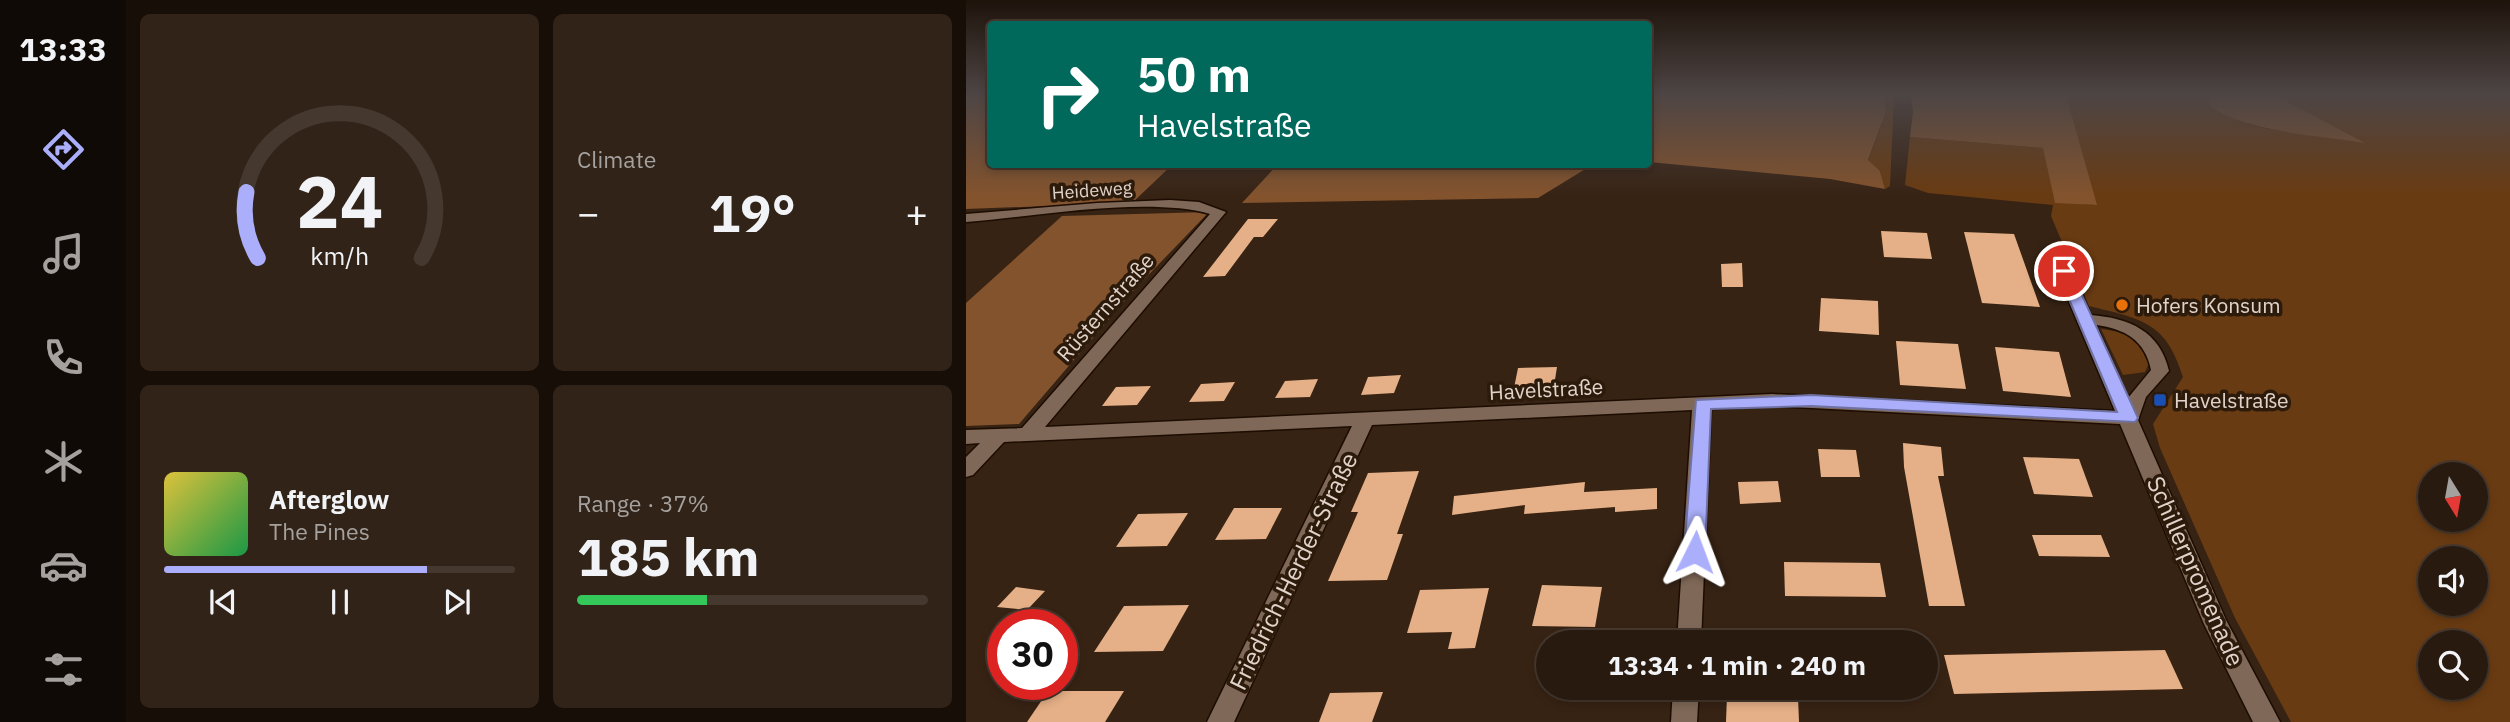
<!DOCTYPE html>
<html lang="en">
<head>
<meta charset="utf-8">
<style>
	:root { --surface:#291a0f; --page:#312318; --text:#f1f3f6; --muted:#a5a19e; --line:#45382f; --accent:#abaffb }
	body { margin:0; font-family:"IBM Plex Sans",sans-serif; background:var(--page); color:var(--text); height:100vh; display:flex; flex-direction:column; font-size:26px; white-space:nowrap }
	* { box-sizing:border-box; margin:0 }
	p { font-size:23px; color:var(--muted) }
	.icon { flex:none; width:38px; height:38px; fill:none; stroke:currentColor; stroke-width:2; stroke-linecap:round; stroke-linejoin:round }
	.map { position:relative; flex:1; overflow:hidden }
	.panel { display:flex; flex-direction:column; gap:14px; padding:14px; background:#170e08; width:840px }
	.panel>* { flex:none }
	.banner { position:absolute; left:21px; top:21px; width:665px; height:147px; border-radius:7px; box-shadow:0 4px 10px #0003,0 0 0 2px var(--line); background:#00695c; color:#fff; overflow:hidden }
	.needle { width:46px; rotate:169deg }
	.buttons { position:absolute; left:1452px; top:462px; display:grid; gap:14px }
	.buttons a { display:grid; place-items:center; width:70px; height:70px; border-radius:50%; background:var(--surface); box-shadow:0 4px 10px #0003,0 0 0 2px var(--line); font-size:35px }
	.speed { position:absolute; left:21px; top:609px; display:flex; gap:14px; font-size:35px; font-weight:700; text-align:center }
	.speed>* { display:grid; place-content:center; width:91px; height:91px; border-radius:50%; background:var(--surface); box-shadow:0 4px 10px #0003,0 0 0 2px var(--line); line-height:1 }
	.speed .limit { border:10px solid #d22; background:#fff; color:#111 }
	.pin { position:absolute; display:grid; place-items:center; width:60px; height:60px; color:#fff; margin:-30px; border:4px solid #fff; border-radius:50%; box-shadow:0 2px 7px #0007 }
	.me { position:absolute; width:77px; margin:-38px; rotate:3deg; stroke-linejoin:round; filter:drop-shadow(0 0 5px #0008) }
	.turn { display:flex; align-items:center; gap:24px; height:147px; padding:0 35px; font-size:32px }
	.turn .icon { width:91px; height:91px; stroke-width:2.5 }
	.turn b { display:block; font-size:49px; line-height:60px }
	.big { font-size:52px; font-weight:700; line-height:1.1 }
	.panel .card { flex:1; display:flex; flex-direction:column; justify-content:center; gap:10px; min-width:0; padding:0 24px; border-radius:10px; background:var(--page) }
	.panel .dial { align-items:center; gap:0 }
	.dial svg { height:182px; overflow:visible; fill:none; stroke:var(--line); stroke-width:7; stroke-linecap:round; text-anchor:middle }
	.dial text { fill:var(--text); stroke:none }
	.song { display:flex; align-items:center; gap:21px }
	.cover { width:84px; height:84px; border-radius:10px; background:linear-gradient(135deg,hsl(50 70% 55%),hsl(140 70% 35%)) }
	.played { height:7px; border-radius:4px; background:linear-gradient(90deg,var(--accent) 75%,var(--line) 75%) }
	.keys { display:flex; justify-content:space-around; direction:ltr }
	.heat { display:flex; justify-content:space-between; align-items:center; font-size:38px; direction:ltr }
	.charge { height:10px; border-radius:5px; background:linear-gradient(90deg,#34c759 37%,var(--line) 0) }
	.panel .tiles { flex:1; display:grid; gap:14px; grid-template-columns:repeat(2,1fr) }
	.trip { position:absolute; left:570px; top:630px; width:402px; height:70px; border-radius:35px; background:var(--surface); box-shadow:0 4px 10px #0003,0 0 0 2px var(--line); font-weight:700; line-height:70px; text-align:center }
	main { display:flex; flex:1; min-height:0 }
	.tab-bar { display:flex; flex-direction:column; width:126px; justify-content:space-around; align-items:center; background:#100a06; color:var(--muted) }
	.tab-bar .icon { width:49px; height:49px }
	.tab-bar .on { color:var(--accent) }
	.tab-bar b { font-size:32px; color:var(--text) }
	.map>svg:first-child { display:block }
	.green { fill:#693b12; fill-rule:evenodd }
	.forest { fill:#83532d }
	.building { fill:#e5b087 }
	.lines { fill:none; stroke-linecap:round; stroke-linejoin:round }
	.street-casing { stroke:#1d0c01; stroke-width:3 }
	.street { fill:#7f6857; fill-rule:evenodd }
	.route { fill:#abaffb; stroke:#6f72a3; stroke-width:2 }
	.food-dot { fill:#e8710a; stroke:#2c1a0b; stroke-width:2.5 }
	.transit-dot { fill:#1a4fb4; stroke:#2c1a0b; stroke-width:2.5 }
	.labels { text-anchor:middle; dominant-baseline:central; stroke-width:7; stroke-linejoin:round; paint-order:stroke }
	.far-street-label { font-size:18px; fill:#e1d3ca; stroke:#2c1a0b }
	.poi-label { font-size:21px; fill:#e1d3ca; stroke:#2c1a0b; text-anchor:start }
	.street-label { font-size:21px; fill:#e1d3ca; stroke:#2c1a0b }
	.near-street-label { font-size:24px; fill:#e1d3ca; stroke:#2c1a0b }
</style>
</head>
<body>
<main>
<nav class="tab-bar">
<b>13:33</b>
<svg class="icon on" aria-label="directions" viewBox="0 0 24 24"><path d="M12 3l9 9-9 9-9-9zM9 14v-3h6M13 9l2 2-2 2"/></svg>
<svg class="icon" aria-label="music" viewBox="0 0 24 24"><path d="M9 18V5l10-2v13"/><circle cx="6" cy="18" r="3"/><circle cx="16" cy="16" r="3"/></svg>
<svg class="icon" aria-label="phone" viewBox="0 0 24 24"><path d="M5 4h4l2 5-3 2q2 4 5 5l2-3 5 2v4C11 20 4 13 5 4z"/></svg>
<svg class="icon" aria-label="climate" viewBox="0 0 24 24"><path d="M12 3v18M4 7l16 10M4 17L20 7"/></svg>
<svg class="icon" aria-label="car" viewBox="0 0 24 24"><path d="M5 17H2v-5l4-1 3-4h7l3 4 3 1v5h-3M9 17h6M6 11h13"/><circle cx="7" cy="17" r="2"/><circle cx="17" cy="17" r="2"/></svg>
<svg class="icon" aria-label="filters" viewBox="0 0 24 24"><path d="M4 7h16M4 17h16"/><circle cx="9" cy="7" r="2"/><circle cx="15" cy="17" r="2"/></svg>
</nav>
<section class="panel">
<div class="tiles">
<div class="card dial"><svg viewBox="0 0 100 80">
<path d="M14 69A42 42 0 1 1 86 69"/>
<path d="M14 69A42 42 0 0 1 9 40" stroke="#abaffb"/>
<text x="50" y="56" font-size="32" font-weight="700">24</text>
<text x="50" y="72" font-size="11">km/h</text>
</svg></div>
<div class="card"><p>Climate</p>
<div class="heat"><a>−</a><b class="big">19°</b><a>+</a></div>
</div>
<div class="card">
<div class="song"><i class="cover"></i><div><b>Afterglow</b><p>The Pines</p></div></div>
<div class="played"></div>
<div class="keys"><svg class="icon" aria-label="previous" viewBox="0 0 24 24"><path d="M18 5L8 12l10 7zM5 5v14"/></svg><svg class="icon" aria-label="pause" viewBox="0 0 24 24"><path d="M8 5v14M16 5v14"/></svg><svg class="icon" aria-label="next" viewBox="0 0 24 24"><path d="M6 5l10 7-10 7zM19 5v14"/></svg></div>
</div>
<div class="card"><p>Range · 37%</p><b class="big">185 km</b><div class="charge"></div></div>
</div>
</section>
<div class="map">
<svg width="1544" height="722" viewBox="0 0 1544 722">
	<rect width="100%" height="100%" fill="#372314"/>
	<g class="green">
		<path d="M918,95H928L924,186L919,189L914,171L902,161L920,113Z"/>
		<path d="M1100,95H1245L1243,106C1285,134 1347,134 1396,142L1309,95H1544V722H1325L1269,618L1194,448L1187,424L1217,377C1200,321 1175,319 1123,306L1085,216L1087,205L962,193L939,185L944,137L1078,148L1089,202L1130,205ZM1465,474H1510V520H1465ZM1465,558H1510V604H1465ZM1465,642H1510V688H1465Z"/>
		<path d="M1135,329C1165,333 1168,336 1184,361L1179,372L1157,375Z"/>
	</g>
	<g class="forest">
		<path d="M0,95H24V164L206,165L166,203L0,209Z"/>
		<path d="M683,95H918L920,112L902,160L914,171L919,189L864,179L683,162Z"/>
		<path d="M945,95H1100L1131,205L1089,203L1077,148L944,137L947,112Z"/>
		<path d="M1245,95H1309L1399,143C1351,135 1283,133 1243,106Z"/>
		<path d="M311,165V164L626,165L572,198L276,203Z"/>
		<path d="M243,212L167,291L53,424L0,426V303L96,216Z"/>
	</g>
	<g class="building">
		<path d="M282,219H312L297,237H288L259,276L237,277Z"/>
		<path d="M915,231L961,233L966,259L918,257Z"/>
		<path d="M998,232L1048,234L1074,307L1016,303Z"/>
		<path d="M776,263L777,287H756L755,264Z"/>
		<path d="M855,298L912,301L913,335L853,331Z"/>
		<path d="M930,341L992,344L1000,389L934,385Z"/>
		<path d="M1029,347L1093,352L1105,397L1037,391Z"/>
		<path d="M591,367L588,386L548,388L552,368Z"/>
		<path d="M435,375L428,393L395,395L402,377Z"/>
		<path d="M352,379L344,397L309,398L319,381Z"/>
		<path d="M269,382L258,401L223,402L235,384Z"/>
		<path d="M185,386L171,405L136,406L150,387Z"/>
		<path d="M937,443L975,447L978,476H972L999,606H963L938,467Z"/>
		<path d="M852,449L890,450L894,477H855Z"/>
		<path d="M1057,457L1113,459L1127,497L1068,494Z"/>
		<path d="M453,471L431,534H437L421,580L362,581L392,512H385L402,473Z"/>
		<path d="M812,481L815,502L774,504L772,482Z"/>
		<path d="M619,482L618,492L691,488V509L649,512V507L558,514L559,505L486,515L488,496Z"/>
		<path d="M268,508H316L300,539L249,540Z"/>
		<path d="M222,513L201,546L150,547L172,514Z"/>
		<path d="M1066,535H1135L1144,557L1073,556Z"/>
		<path d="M818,562L914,563L920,597L819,596Z"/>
		<path d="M576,585L636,587L629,627L566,626Z"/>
		<path d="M50,587L79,591L61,610L31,607Z"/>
		<path d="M523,588L509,648L482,649L486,632L441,633L454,590Z"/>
		<path d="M223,605L197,651L128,652L158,606Z"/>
		<path d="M1199,650L1217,689L988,694L978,655Z"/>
		<path d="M82,691H158L139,722H61Z"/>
		<path d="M417,692L406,722H353L364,693Z"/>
		<path d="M761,695L832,697L833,722H760Z"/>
	</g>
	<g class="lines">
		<defs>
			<g id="street">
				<path d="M204,200L233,202L260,212L79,427L806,394L1149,411L1090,271L1098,266L1103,268L1125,315C1163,318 1194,331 1203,371L1180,397L1172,420L1260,620L1314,722H1287L1238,624L1154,424L806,406L745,409L735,642H711L726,410L406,425L268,722H241L386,426L38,442L7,475L0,477V457L14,443L0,444V430L56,428L244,214C180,196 68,217 0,222V214L131,203ZM1130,325C1159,329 1179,340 1185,370L1162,398Z"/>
				<path d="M707,688H733L731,722H705Z"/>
			</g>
		</defs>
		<use href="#street" class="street-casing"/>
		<use href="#street" class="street"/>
	</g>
	<linearGradient id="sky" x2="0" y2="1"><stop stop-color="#1e130b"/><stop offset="0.48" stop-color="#4d4545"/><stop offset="1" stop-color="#4d4545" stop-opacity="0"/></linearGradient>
	<rect width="1544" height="196" fill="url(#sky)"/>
	<path class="route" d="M1098,267L1105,271L1172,418L1169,422L845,406L745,409L739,552L736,558H721L718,552L730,400L845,395L1151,412L1091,271Z"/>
	<circle class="food-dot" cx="1156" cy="305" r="7"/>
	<rect class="transit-dot" x="1187" y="393" width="14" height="14" rx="3.5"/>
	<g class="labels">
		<g class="far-street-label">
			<text transform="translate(126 190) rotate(-4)">Heideweg</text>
		</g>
		<g class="poi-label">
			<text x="1170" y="305">Hofers Konsum</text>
			<text x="1208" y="400">Havelstraße</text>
		</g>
		<g class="street-label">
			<text transform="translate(139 307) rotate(-49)">Rüsternstraße</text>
			<text transform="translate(580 389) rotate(-3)">Havelstraße</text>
		</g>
		<g class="near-street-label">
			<text transform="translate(327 571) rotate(-64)">Friedrich-Herder-Straße</text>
			<text transform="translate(1230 571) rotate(66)">Schillerpromenade</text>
		</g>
	</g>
</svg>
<div class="buttons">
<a><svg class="needle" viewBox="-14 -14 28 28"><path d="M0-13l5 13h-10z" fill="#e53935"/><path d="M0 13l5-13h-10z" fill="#a5a19e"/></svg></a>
<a><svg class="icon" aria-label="sound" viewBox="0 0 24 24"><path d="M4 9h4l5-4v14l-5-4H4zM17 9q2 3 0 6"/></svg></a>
<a><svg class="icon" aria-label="search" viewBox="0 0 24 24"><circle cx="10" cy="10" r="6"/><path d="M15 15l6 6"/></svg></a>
</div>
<div class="speed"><div class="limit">30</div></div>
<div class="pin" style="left:1098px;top:271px;background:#d93025"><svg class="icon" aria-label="arrive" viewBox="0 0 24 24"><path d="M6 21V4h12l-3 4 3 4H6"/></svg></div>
<svg class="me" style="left:729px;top:552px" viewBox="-20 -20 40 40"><path d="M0-17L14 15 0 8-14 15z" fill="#abaffb" stroke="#fff" stroke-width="4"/></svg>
<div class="trip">13:34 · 1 min · 240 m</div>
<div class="banner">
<div class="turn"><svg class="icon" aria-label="right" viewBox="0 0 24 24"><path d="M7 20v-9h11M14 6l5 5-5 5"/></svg><div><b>50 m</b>Havelstraße</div></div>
</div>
</div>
</main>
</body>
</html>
